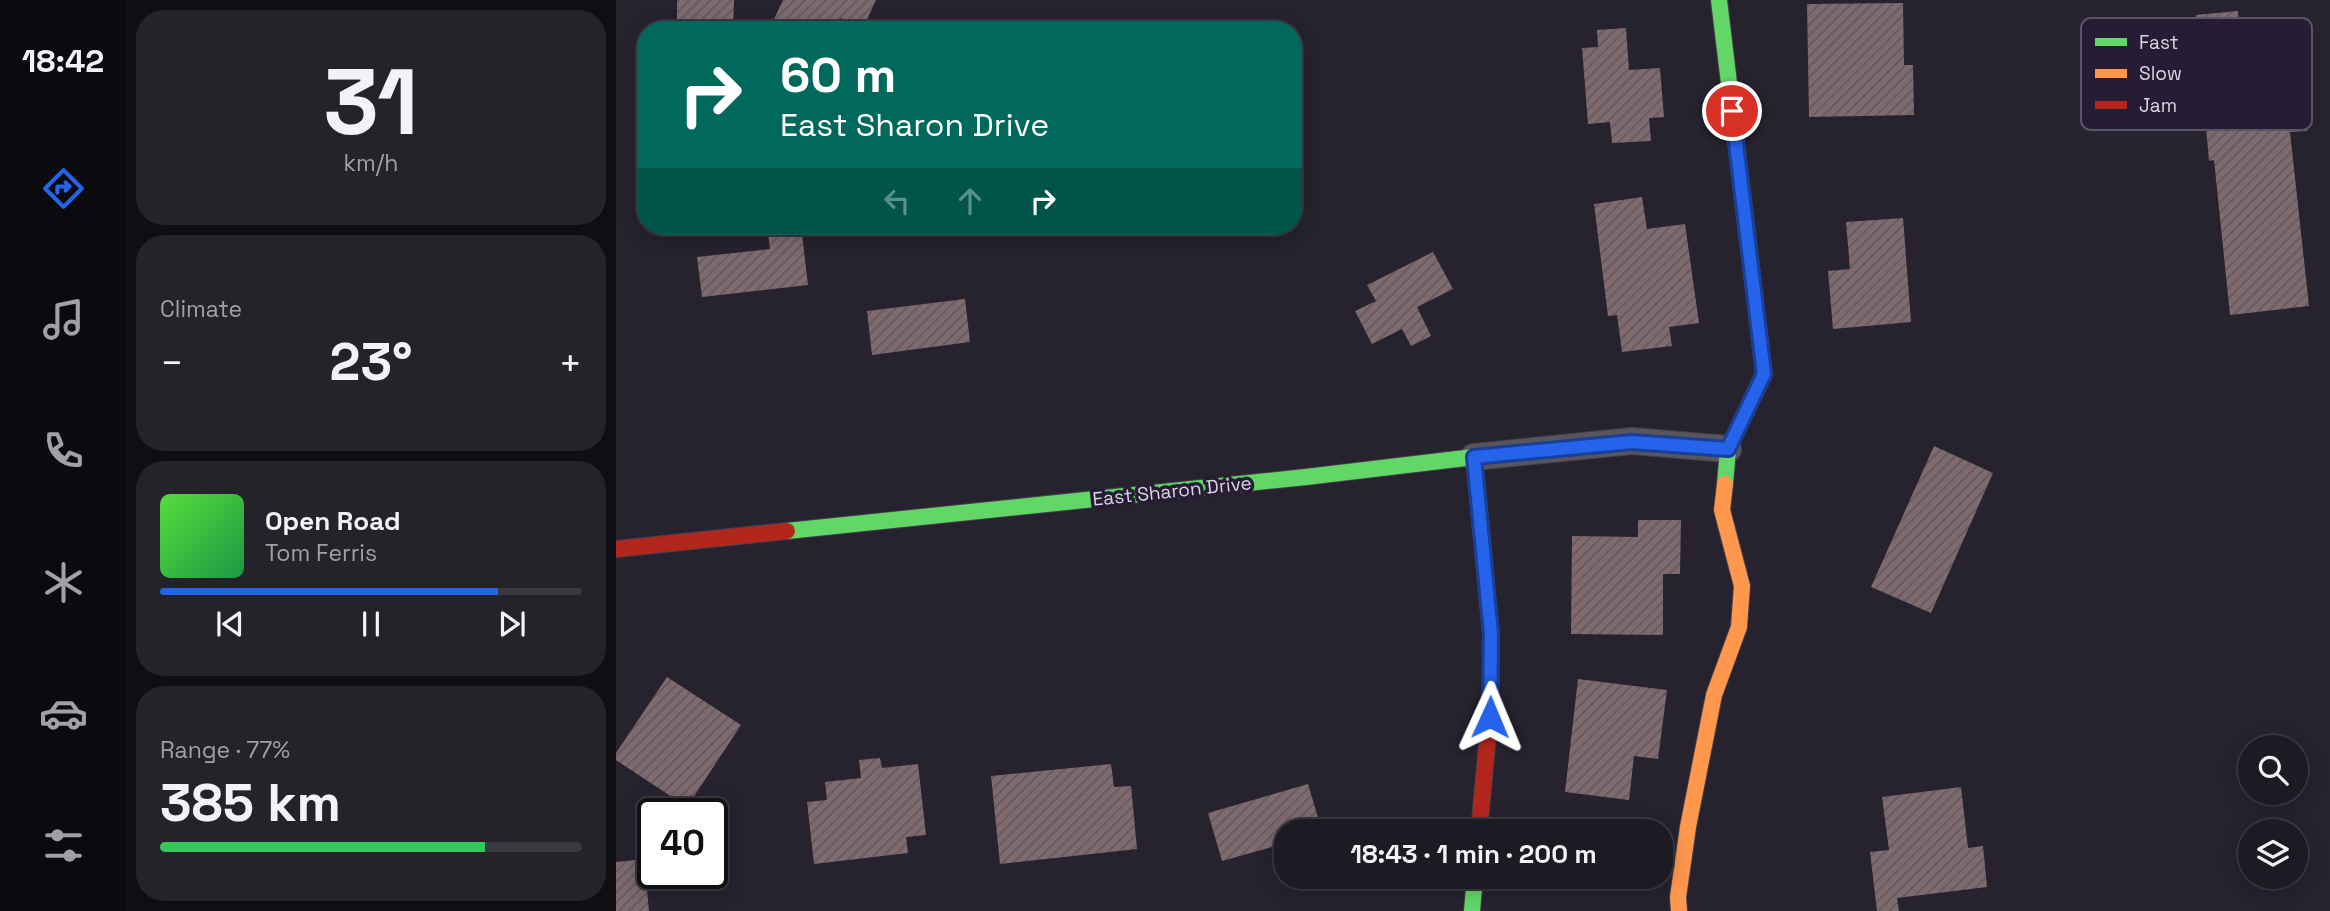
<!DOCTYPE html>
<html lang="en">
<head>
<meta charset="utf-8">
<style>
	:root { --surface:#1c1a22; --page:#25232a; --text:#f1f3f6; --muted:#a0a1a5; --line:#3a3840; --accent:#2563eb }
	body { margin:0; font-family:"Space Grotesk",sans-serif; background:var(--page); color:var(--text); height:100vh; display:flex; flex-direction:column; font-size:26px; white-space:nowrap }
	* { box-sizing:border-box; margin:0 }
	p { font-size:23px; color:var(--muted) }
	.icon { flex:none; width:38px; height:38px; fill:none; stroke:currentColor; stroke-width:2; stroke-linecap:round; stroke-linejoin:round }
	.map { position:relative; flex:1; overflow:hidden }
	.drawer { display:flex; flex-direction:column; gap:10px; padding:10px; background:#0f0e13; width:490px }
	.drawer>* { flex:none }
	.top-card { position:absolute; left:21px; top:21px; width:665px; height:214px; border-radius:28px; box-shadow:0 4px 18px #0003,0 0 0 2px var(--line); background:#00695c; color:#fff; overflow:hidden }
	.tools { position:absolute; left:1622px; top:735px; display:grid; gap:14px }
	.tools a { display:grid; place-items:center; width:70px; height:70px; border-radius:50%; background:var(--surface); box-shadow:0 4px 18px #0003,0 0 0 2px var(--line); font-size:35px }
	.speed { position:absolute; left:21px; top:798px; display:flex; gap:14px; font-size:35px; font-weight:700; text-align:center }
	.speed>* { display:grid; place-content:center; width:91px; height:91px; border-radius:50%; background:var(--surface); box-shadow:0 4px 18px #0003,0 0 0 2px var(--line); line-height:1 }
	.speed .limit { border:4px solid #111; border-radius:10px; background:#fff; color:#111 }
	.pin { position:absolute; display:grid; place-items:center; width:60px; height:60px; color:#fff; margin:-30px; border:4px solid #fff; border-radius:50%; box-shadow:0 2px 7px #0007 }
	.me { position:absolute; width:77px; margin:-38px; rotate:1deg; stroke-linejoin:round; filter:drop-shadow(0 0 5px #0008) }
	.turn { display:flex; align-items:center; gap:24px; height:147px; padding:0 28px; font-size:32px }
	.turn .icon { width:91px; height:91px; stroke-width:2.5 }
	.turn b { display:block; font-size:49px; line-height:60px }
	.lanes { display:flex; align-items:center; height:66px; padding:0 28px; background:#0003; justify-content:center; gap:35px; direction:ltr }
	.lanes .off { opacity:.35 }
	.big { font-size:52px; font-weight:700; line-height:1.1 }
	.drawer .tile { flex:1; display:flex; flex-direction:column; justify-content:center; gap:10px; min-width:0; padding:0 24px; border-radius:28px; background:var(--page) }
	.drawer .dial { align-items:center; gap:0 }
	.dial b { font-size:91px; line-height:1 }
	.song { display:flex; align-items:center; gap:21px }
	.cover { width:84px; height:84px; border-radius:10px; background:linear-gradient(135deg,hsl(110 70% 55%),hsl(140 70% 35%)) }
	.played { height:7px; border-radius:4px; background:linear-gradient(90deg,var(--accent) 80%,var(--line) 80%) }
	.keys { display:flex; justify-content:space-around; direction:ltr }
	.heat { display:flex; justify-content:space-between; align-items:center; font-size:38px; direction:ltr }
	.charge { height:10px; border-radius:5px; background:linear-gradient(90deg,#34c759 77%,var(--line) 0) }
	.trip { position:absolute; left:658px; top:819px; width:399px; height:70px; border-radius:28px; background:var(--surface); box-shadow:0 4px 18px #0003,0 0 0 2px var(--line); font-weight:700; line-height:70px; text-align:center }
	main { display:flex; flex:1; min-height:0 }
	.menu { display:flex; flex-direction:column; width:126px; justify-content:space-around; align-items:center; background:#0b0a0e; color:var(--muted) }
	.menu .icon { width:49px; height:49px }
	.menu .selected { color:var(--accent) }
	.menu b { font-size:32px; color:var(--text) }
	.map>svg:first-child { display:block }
	.building { fill:url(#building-hatch) }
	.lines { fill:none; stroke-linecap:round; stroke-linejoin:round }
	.street-casing { stroke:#43404b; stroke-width:28 }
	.fast-casing { stroke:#43404b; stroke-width:18 }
	.slow-casing { stroke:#43404b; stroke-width:18 }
	.jam-casing { stroke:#43404b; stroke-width:18 }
	.street { stroke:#58555e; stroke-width:26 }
	.fast { stroke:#63d668; stroke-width:16 }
	.slow { stroke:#ff974d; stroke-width:16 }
	.jam { stroke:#b3261e; stroke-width:16 }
	.route-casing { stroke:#184099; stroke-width:18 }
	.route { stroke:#2563eb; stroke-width:12 }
	.labels { text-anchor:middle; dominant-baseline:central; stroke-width:7; stroke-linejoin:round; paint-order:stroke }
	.street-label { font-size:19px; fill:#d9d5e4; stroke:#241d33 }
	.key { fill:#241d33; stroke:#5a5468; stroke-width:2 }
	.key-label { font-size:19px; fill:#d9d5e4 }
</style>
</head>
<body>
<main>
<nav class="menu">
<b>18:42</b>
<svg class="icon selected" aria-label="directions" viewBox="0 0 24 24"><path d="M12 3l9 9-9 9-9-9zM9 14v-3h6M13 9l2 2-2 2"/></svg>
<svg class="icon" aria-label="music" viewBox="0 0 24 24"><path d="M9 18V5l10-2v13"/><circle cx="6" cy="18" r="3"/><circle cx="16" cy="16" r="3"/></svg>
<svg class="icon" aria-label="phone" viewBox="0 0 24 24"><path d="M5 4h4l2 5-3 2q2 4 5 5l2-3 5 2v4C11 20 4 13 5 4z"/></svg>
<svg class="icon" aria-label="climate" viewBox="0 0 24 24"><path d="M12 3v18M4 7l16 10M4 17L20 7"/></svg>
<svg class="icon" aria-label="car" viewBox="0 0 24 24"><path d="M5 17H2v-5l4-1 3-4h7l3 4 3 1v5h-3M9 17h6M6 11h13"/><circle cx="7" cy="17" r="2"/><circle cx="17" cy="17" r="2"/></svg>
<svg class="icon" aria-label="filters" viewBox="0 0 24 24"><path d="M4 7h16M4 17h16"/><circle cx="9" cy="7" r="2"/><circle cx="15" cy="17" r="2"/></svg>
</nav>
<section class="drawer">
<div class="tile dial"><b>31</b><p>km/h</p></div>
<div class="tile"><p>Climate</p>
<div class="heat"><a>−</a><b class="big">23°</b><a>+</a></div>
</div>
<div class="tile">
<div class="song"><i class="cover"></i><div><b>Open Road</b><p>Tom Ferris</p></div></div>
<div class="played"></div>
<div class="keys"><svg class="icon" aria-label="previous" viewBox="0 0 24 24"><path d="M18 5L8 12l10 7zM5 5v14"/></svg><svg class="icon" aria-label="pause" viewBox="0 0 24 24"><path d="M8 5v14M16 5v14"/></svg><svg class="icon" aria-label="next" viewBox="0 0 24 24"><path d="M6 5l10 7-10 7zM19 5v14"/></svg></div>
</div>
<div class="tile"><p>Range · 77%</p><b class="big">385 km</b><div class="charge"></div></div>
</section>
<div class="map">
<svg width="1714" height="911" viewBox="0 0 1714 911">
	<defs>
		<pattern id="building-hatch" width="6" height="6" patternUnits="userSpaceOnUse" patternTransform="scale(1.75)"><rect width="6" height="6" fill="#7f6b6f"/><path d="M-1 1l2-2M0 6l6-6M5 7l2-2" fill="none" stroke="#63585c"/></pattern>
	</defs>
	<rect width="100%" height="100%" fill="#26222e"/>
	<g class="building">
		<path d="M61,0H118L117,30H61Z"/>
		<path d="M167,0H260L247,28L224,18L219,30H153Z"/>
		<path d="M1287,3L1288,65H1297L1298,115L1193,117L1191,4Z"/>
		<path d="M1622,11L1626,55L1684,50L1691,131L1674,132L1693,306L1614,315L1598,160L1593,161L1580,15Z"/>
		<path d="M1010,28L1013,70L1044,68L1048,117L1033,118L1035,141L996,143L994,122L972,124L966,48L982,47L981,30Z"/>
		<path d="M1026,197L1031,229L1069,224L1083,323L1053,327L1056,346L1006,352L1001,315L992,316L978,204Z"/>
		<path d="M1287,218L1295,322L1217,329L1212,271L1234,269L1230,222Z"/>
		<path d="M151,226H185L192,285L86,297L81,257L154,249Z"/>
		<path d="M817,252L837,289L801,307L815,336L795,346L786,329L756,344L739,311L760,301L751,285Z"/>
		<path d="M349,299L354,342L256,355L251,311Z"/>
		<path d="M1318,446L1377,473L1315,613L1255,587Z"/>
		<path d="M1022,520H1065L1064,574H1047V635L955,634L956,536L1022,537Z"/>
		<path d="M51,677L125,725L71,807L0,760V753Z"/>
		<path d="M962,679L1051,690L1042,759L1018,756L1013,800L949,792Z"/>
		<path d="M264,758L266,768L302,764L310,835L290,837L292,853L198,864L191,802L211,800L209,782L245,778L243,760Z"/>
		<path d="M495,764L498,787L515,786L521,849L384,864L375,776Z"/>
		<path d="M692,784L706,831H670V843L606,861L592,813Z"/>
		<path d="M1345,787L1352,848L1367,846L1371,887L1281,898L1283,911H1261L1254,852L1273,850L1266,797Z"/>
		<path d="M28,859L33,911H0V862Z"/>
	</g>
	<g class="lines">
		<defs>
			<path id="street" d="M858,457L1016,441L1112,449"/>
			<g id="fast">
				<path d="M1103,0L1148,374L1112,449L1109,484"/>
				<path d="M171,531L690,477L858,457L875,634L874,713"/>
				<path d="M856,911L859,877"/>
			</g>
			<path id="slow" d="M1063,911L1062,897L1072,827L1098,695L1123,627L1126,586L1106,510L1109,484"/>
			<g id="jam">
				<path d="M0,549L171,531"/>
				<path d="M863,831L874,713"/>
			</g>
		</defs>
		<use href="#street" class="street-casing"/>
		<use href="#fast" class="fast-casing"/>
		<use href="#slow" class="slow-casing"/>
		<use href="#jam" class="jam-casing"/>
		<use href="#street" class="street"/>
		<use href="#fast" class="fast"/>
		<use href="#slow" class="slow"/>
		<use href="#jam" class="jam"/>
	</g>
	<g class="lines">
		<defs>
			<path id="route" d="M874,717L875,634L858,457L1016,442L1112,449L1148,374L1116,111"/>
		</defs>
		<use href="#route" class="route-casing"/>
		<use href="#route" class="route"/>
	</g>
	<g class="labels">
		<g class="street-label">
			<text transform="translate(556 491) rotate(-6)">East Sharon Drive</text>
		</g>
	</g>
	<rect x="1465" y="18" width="231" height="112" rx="10" class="key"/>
	<rect x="1479" y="38" width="32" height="8" fill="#63d668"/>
	<rect x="1479" y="69" width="32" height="9" fill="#ff974d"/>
	<rect x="1479" y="101" width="32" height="8" fill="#b3261e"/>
	<g class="key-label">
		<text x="1523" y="49">Fast</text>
		<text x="1523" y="80">Slow</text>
		<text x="1523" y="112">Jam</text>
	</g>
</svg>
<div class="tools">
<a><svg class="icon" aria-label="search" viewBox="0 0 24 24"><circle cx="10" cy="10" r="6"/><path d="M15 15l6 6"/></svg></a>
<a><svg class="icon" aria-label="layers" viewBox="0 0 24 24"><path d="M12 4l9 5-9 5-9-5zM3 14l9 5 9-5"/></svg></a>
</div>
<div class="speed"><div class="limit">40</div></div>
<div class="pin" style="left:1116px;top:111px;background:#d93025"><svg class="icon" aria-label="arrive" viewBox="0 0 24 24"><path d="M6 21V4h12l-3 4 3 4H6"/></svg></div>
<svg class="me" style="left:874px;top:717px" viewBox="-20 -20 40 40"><path d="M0-17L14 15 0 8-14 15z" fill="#2563eb" stroke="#fff" stroke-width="4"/></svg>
<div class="trip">18:43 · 1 min · 200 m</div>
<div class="top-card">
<div class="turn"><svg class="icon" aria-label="right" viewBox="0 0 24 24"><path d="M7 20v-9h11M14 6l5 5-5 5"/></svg><div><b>60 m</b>East Sharon Drive</div></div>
<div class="lanes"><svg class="icon off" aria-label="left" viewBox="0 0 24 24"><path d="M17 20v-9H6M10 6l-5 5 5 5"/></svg><svg class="icon off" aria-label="ahead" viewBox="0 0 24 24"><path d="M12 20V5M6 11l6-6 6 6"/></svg><svg class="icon" aria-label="right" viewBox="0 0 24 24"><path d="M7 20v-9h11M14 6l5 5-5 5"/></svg></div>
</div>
</div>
</main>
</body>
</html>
